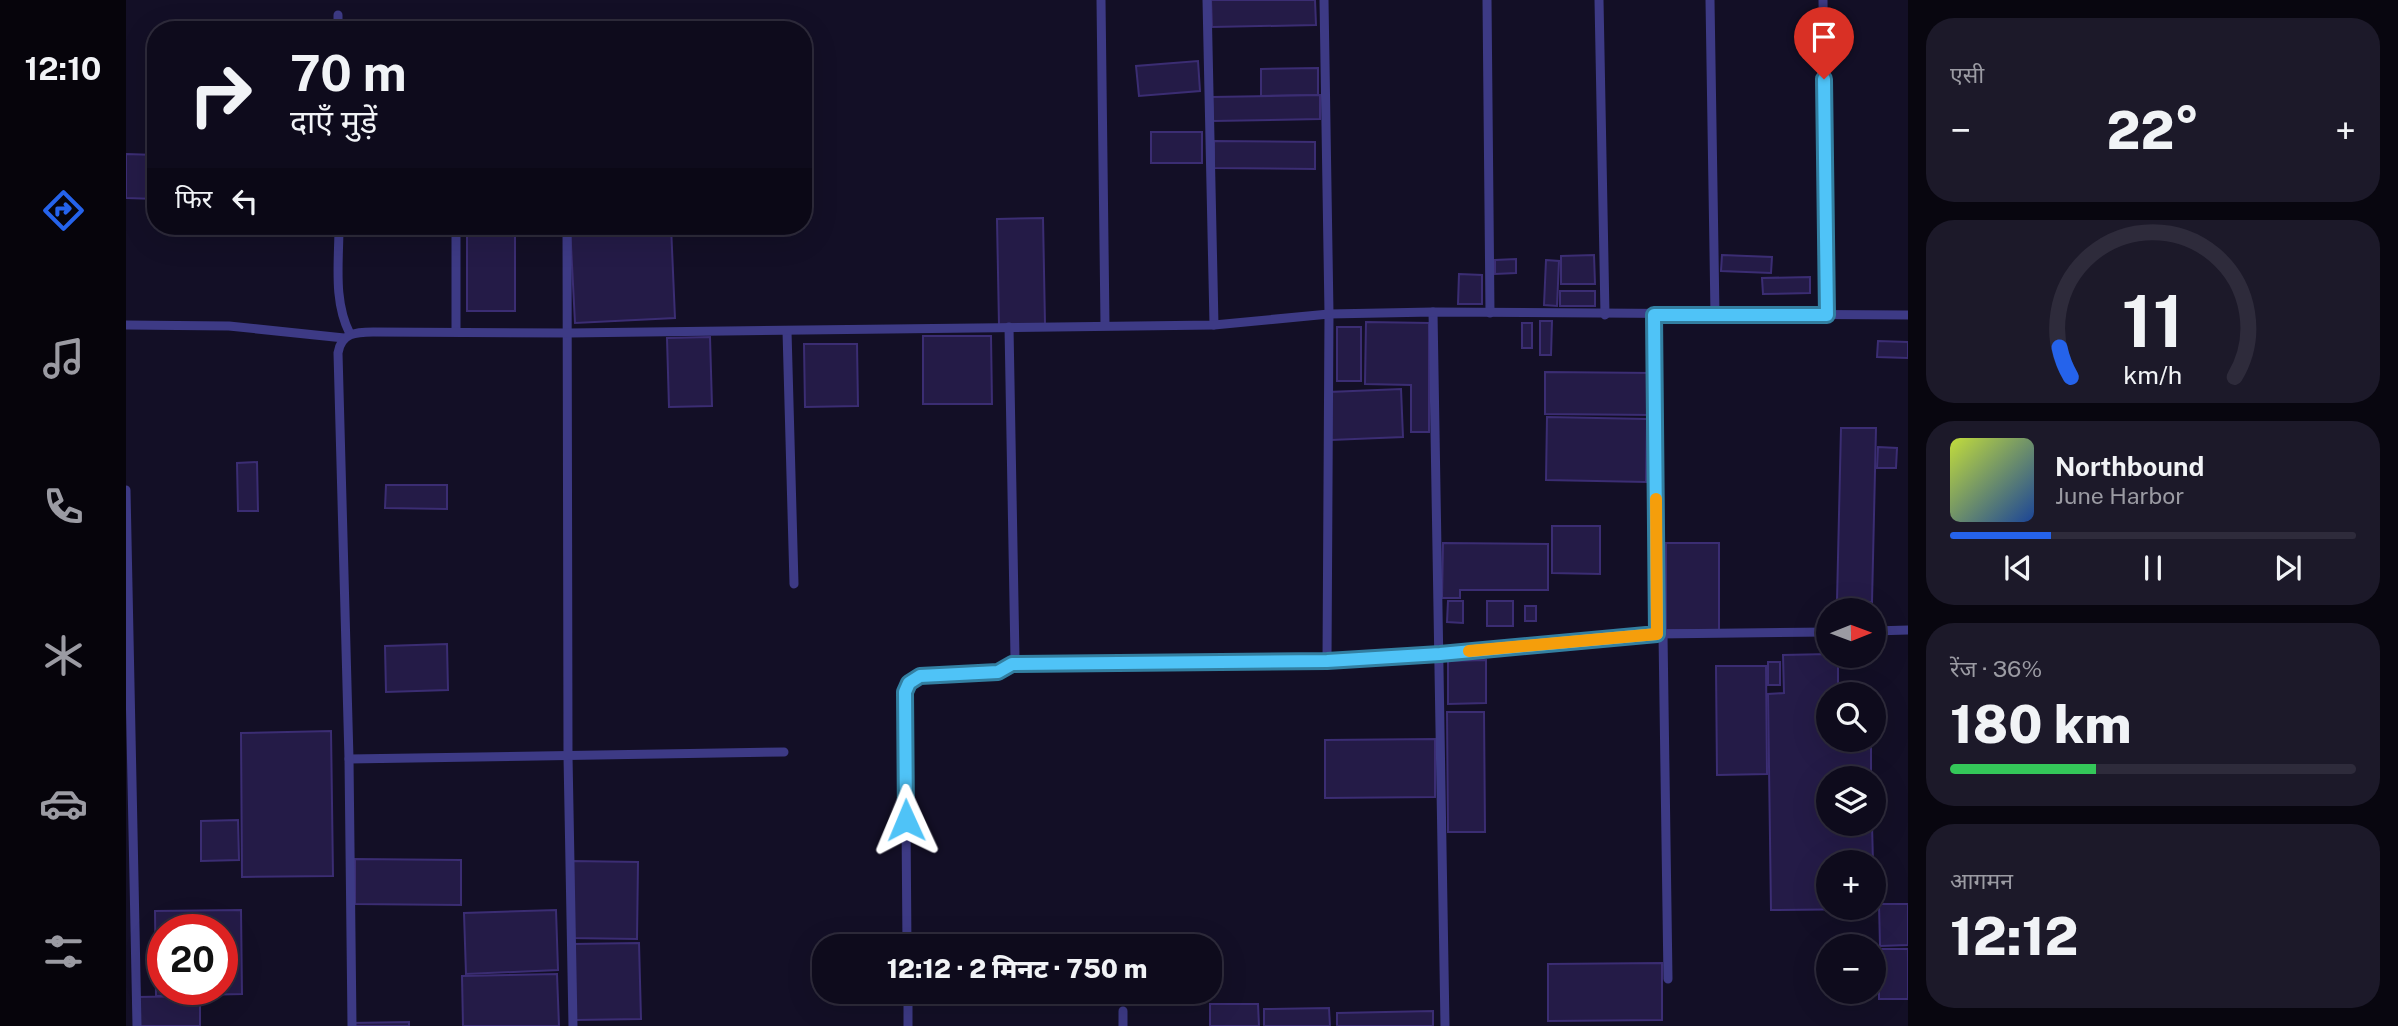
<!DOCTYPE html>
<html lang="hi">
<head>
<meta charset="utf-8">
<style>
	:root { --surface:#0e0b1c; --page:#1c1929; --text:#f1f3f6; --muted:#9b9ba3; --line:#2e2b3b; --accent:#2563eb }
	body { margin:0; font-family:"Public Sans","Noto Sans Devanagari",sans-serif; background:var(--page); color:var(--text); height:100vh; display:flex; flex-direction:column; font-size:26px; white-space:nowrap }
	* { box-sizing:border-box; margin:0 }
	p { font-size:23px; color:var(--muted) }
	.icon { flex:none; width:38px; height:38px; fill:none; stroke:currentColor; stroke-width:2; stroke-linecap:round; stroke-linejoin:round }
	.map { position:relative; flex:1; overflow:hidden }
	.sheet { display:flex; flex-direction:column; gap:18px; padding:18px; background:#08060f; width:490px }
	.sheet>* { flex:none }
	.banner { position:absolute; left:21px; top:21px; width:665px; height:214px; border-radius:28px; box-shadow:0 7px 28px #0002,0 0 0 2px var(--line); background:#0e0b1c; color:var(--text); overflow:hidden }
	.needle { width:46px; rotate:89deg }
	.tools { position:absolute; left:1690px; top:598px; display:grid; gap:14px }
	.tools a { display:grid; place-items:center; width:70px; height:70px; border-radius:50%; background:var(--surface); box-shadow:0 7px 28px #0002,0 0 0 2px var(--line); font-size:35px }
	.speed { position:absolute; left:21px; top:914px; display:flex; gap:14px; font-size:35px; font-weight:700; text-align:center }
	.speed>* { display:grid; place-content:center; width:91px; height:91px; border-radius:50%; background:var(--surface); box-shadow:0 7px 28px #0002,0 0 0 2px var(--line); line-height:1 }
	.speed .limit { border:10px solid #d22; background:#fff; color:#111 }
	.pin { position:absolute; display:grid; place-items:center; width:60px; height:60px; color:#fff; margin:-72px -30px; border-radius:50% 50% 50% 0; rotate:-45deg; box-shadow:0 0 7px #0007 }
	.pin .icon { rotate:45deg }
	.me { position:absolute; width:77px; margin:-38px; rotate:359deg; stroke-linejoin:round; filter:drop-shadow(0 0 5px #0008) }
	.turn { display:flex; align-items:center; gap:24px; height:147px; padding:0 28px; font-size:32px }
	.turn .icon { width:91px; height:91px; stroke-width:2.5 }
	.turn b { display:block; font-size:49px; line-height:60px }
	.then { display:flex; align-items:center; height:66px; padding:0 28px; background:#0003; gap:14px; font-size:26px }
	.big { font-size:52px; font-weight:800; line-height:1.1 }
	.sheet .widget { flex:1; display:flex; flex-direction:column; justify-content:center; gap:10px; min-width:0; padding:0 24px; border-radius:28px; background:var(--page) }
	.sheet .dial { align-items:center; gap:0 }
	.dial svg { height:182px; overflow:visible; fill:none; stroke:var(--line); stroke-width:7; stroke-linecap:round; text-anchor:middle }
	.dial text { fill:var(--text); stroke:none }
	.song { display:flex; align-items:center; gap:21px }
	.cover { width:84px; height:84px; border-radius:10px; background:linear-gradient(135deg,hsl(70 70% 55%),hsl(220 70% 35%)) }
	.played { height:7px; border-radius:4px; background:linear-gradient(90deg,var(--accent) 25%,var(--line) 25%) }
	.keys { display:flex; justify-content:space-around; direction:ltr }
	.heat { display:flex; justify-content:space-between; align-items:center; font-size:38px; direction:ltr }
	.charge { height:10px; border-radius:5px; background:linear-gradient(90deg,#34c759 36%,var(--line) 0) }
	.trip { position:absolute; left:686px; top:934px; width:410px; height:70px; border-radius:28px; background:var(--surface); box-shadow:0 7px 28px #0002,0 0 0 2px var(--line); font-weight:800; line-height:70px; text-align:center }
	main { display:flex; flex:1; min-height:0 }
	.menu { display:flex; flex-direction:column; width:126px; justify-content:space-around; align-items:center; background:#06040b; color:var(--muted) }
	.menu .icon { width:49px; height:49px }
	.menu .selected { color:var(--accent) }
	.menu b { font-size:32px; color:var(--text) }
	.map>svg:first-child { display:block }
	.building { fill:#241b47; stroke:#3b2d73; stroke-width:2; fill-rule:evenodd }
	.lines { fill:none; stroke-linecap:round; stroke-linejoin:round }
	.lane { stroke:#3d3a85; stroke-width:9 }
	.route-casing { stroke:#337fa1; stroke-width:18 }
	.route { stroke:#4fc3f7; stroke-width:12 }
	.slow { stroke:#f59e0b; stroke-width:12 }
</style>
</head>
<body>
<main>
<nav class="menu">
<b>12:10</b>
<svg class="icon selected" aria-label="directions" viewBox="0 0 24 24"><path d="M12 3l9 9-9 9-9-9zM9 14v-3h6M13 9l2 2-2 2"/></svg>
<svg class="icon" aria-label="music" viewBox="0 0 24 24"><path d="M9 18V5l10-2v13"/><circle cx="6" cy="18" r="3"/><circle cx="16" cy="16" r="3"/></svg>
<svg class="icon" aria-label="phone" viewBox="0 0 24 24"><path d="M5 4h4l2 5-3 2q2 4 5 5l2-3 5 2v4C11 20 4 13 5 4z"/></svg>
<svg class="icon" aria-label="climate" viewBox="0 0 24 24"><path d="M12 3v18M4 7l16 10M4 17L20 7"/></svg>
<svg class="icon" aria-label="car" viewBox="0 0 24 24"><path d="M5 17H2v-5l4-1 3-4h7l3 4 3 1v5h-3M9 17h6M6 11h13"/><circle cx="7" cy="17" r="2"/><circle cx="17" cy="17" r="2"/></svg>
<svg class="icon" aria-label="filters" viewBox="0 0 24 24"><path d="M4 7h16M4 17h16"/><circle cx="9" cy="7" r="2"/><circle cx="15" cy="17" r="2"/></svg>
</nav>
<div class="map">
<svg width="1782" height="1026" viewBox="0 0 1782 1026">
	<rect width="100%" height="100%" fill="#130f26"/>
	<g class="building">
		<path d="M1085,0H1189L1190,25L1086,27Z"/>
		<path d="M1072,61L1074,91L1013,96L1010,66Z"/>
		<path d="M1192,68V95L1135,96V69Z"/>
		<path d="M1194,95V119L1087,121L1086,97Z"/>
		<rect x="1025" y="132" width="51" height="31"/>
		<path d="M1088,141L1189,142V169L1088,168Z"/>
		<path d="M0,154L30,155V199L0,198Z"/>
		<path d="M917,218L919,324L873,325L871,219Z"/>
		<rect x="341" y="226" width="48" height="85"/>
		<path d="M444,226H545L549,318L449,323Z"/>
		<path d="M1468,255L1469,284H1435V256Z"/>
		<path d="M1596,255L1646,257L1645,273L1595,271Z"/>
		<path d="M1390,259V273L1369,274V260Z"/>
		<path d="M1420,260L1433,261L1431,306L1418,305Z"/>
		<path d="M1333,274L1356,275V304H1332Z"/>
		<path d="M1684,277V293L1637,294L1636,278Z"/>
		<rect x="1434" y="291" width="35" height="15"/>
		<path d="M1414,321H1426L1425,355H1414Z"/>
		<path d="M1240,322L1303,323V432H1285V385L1239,384Z"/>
		<rect x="1396" y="323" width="10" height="25"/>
		<rect x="1211" y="327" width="24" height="54"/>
		<path d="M797,336H865L866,404H797Z"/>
		<path d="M584,337L586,406L543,407L541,338Z"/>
		<path d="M1752,341L1782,342V358L1751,357Z"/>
		<path d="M678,344H731L732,406L679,407Z"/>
		<path d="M1419,372L1527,373V415L1419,414Z"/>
		<path d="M1275,389L1277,437L1205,440L1203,392Z"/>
		<path d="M1421,417L1521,419L1520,482L1420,480Z"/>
		<path d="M1715,428H1750L1746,602L1711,601Z"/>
		<path d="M1752,447L1771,448L1770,468H1751Z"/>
		<path d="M131,462L132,511H112L111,463Z"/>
		<path d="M260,485H321V509L259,508Z"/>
		<path d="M1426,526H1474V574L1426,573Z"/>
		<path d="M1317,543L1422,544V590H1334V598H1316Z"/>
		<rect x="1540" y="543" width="53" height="87"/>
		<path d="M1322,601H1337V623L1321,622Z"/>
		<rect x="1361" y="601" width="26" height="25"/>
		<rect x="1399" y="606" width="11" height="15"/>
		<path d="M321,644L322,690L260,692L259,646Z"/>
		<path d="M1703,654V656H1712V695H1703V740H1713V748H1745V779H1703V824H1746L1747,863H1703V908L1747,909L1645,910L1642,694L1658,693L1657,655Z"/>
		<path d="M1360,660V703L1322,704V661Z"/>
		<rect x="1642" y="662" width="12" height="23"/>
		<path d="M1590,666H1640L1641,774L1591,775Z"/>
		<path d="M1321,712H1358L1359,832H1322Z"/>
		<path d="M205,731L207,876L116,877L115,733Z"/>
		<path d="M1309,739V797L1199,798V740Z"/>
		<path d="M112,820L113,860L75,861V821Z"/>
		<path d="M229,859L335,860V905L229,904Z"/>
		<path d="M446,861L512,862L511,939L445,938Z"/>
		<path d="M1753,904H1782V945L1754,946Z"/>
		<path d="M115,910L116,994L30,996L29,911ZM37,929H96V989H37Z"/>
		<path d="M430,910L432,970L340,974L338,913Z"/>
		<path d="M513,943L515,1019L449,1020L447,944Z"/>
		<rect x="1753" y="949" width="29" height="50"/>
		<path d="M1536,963V1020L1422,1021V964Z"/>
		<path d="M431,974L433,1026H337L336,976Z"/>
		<path d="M74,996V1026H11V997Z"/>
		<path d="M1084,1004H1132L1133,1026H1084Z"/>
		<path d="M1203,1008L1204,1026H1138V1009Z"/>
		<path d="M1307,1011V1026H1211V1013Z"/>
		<path d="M283,1022V1026H224V1023Z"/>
	</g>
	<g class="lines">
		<g class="lane">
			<path d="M975,0L979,325"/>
			<path d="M1081,0L1088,325"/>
			<path d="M1361,0L1364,313"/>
			<path d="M1473,0L1479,315"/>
			<path d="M1584,0L1589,315"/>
			<path d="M1697,0L1701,315"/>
			<path d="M212,15V30"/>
			<path d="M213,226C213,262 207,301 224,334"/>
			<path d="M441,226L442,756L447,1026"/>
			<path d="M1307,312L1319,1026"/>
			<path d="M1528,315L1531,634"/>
			<path d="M0,325L103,326L218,338"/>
			<path d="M661,331L668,584"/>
			<path d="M330,332V226"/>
			<path d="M0,490L11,1026"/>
			<path d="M1748,631L1782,630"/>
			<path d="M1537,634L1542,979"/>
			<path d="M1201,661L1314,654L1531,634L1703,632"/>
			<path d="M886,664L1201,661L1203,314L1198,0"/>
			<path d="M223,759L658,752"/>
			<path d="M781,947L779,692C796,653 873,694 889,658L883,327"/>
			<path d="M782,992V1026"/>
			<path d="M997,1011V1026"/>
			<path d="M226,1026L223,759L212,353C215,333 230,332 247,332L443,333L1088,325L1203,314L1307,312L1782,315"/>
		</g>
	</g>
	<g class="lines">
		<defs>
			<path id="route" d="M780,820L779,692L783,683L794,676L872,672L886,664L1201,661L1314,654L1531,634L1528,315H1701L1698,79"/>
		</defs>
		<use href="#route" class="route-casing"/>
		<use href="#route" class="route"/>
		<path class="slow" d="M1343,651L1531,634L1530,499"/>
	</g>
</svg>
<div class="tools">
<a><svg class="needle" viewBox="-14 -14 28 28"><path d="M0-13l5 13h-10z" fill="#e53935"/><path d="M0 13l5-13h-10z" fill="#9b9ba3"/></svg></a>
<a><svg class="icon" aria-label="search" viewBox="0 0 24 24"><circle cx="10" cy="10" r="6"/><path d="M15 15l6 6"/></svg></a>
<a><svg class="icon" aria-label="layers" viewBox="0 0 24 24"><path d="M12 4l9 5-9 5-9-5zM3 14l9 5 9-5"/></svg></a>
<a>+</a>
<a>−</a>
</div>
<div class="speed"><div class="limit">20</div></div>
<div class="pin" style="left:1698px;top:79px;background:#d93025"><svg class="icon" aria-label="arrive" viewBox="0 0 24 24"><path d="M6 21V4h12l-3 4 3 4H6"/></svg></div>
<svg class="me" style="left:780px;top:820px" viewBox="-20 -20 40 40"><path d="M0-17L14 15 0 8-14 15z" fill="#4fc3f7" stroke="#fff" stroke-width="4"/></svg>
<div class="trip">12:12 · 2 मिनट · 750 m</div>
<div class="banner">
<div class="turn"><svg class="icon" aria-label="right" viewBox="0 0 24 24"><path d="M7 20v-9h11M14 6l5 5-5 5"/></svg><div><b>70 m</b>दाएँ मुड़ें</div></div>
<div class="then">फिर<svg class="icon" aria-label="left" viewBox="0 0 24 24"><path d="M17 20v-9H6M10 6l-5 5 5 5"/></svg></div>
</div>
</div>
<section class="sheet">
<div class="widget"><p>एसी</p>
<div class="heat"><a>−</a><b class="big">22°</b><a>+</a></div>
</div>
<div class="widget dial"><svg viewBox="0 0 100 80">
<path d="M14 69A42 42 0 1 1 86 69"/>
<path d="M14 69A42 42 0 0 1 9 56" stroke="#2563eb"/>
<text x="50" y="56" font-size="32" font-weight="700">11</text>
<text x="50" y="72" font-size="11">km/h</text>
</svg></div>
<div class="widget">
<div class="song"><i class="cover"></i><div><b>Northbound</b><p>June Harbor</p></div></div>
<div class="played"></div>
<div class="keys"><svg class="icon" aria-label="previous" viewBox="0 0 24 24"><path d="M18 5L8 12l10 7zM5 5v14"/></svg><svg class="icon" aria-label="pause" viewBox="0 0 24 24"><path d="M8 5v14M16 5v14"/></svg><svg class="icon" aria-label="next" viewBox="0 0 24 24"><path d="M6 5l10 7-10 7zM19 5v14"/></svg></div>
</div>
<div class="widget"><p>रेंज · 36%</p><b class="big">180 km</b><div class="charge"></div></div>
<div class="widget"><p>आगमन</p><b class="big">12:12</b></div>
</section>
</main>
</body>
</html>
